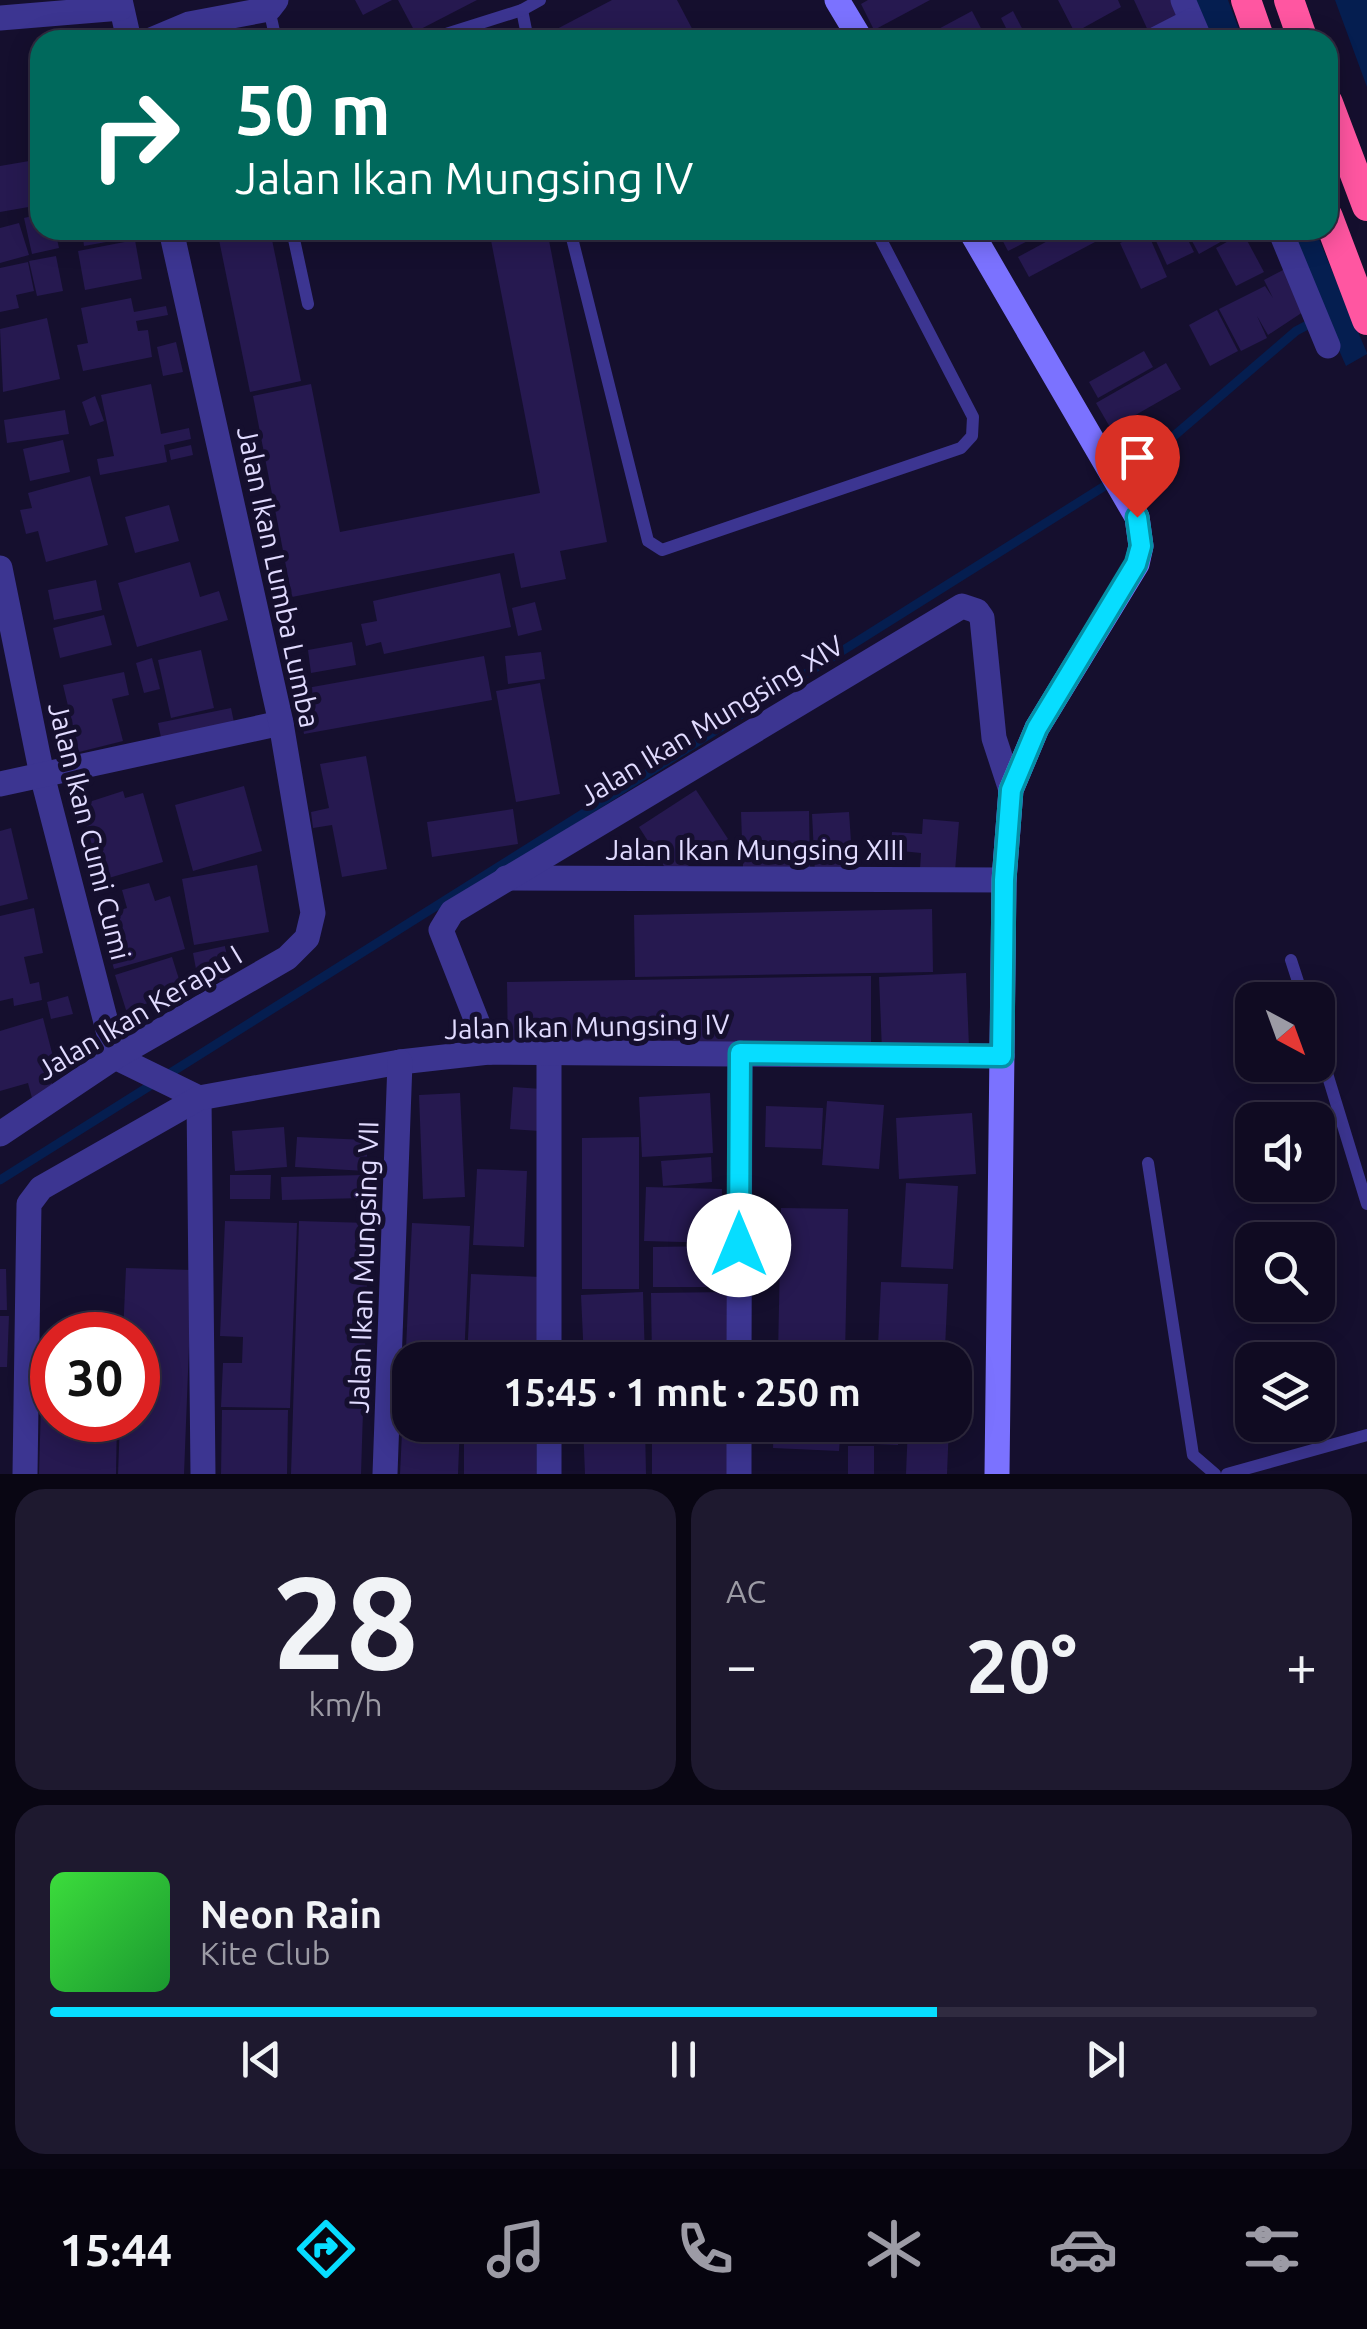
<!DOCTYPE html>
<html lang="id">
<head>
<meta charset="utf-8">
<style>
	:root { --surface:#100b22; --page:#1e192f; --text:#f1f3f6; --muted:#9c9ba5; --line:#302b40; --accent:#07ddff }
	body { margin:0; font-family:Ubuntu,sans-serif; background:var(--page); color:var(--text); height:100vh; display:flex; flex-direction:column; font-size:38px; white-space:nowrap }
	* { box-sizing:border-box; margin:0 }
	p { font-size:32px; color:var(--muted) }
	.icon { flex:none; width:55px; height:55px; fill:none; stroke:currentColor; stroke-width:2; stroke-linecap:round; stroke-linejoin:round }
	.map { position:relative; height:1474px; overflow:hidden }
	.panel { display:flex; flex-direction:column; gap:15px; padding:15px; background:#090613; flex:1 }
	.panel>* { flex:none }
	.hud { position:absolute; left:30px; top:30px; width:1308px; height:210px; border-radius:30px; box-shadow:0 5px 25px #0003,0 0 0 2px var(--line); background:#00695c; color:#fff; overflow:hidden }
	.needle { width:65px; rotate:139deg }
	.buttons { position:absolute; left:1235px; top:982px; display:grid; gap:20px }
	.buttons a { display:grid; place-items:center; width:100px; height:100px; border-radius:20px; background:var(--surface); box-shadow:0 5px 25px #0003,0 0 0 2px var(--line); font-size:50px }
	.speed { position:absolute; left:30px; top:1312px; display:flex; gap:20px; font-size:50px; font-weight:700; text-align:center }
	.speed>* { display:grid; place-content:center; width:130px; height:130px; border-radius:50%; background:var(--surface); box-shadow:0 5px 25px #0003,0 0 0 2px var(--line); line-height:1 }
	.speed .limit { border:15px solid #d22; background:#fff; color:#111 }
	.pin { position:absolute; display:grid; place-items:center; width:85px; height:85px; color:#fff; margin:-102px -42px; border-radius:50% 50% 50% 0; rotate:-45deg; box-shadow:0 0 10px #0007 }
	.pin .icon { rotate:45deg }
	.me { position:absolute; width:110px; margin:-55px; rotate:0deg; stroke-linejoin:round; filter:drop-shadow(0 0 8px #0008) }
	.turn { display:flex; align-items:center; gap:35px; height:210px; padding:0 40px; font-size:45px }
	.turn .icon { width:130px; height:130px; stroke-width:2.5 }
	.turn b { display:block; font-size:70px; line-height:85px }
	.big { font-size:75px; font-weight:600; line-height:1.1 }
	.panel .tile { flex:1; display:flex; flex-direction:column; justify-content:center; gap:15px; min-width:0; padding:0 35px; border-radius:30px; background:var(--page) }
	.panel .dial { align-items:center; gap:0 }
	.dial b { font-size:130px; line-height:1 }
	.song { display:flex; align-items:center; gap:30px }
	.cover { width:120px; height:120px; border-radius:15px; background:linear-gradient(135deg,hsl(120 70% 55%),hsl(130 70% 35%)) }
	.played { height:10px; border-radius:5px; background:linear-gradient(90deg,var(--accent) 70%,var(--line) 70%) }
	.keys { display:flex; justify-content:space-around; direction:ltr }
	.heat { display:flex; justify-content:space-between; align-items:center; font-size:55px; direction:ltr }
	.panel .tiles { flex:1; display:grid; gap:15px; grid-template-columns:1fr 1fr }
	.tile:last-child { grid-column:span 2 }
	.trip { position:absolute; left:392px; top:1342px; width:580px; height:100px; border-radius:30px; background:var(--surface); box-shadow:0 5px 25px #0003,0 0 0 2px var(--line); font-weight:600; line-height:100px; text-align:center }
	.dock { display:flex; height:160px; justify-content:space-around; align-items:center; background:#06040e; color:var(--muted) }
	.dock .icon { width:70px; height:70px }
	.dock .on { color:var(--accent) }
	.dock b { font-size:45px; color:var(--text) }
	.map>svg:first-child { display:block }
	.water { fill:#051e50 }
	.pier { fill:#150f2e }
	.lines { fill:none; stroke-linecap:round; stroke-linejoin:round }
	.stream { stroke:#051e50; stroke-width:9 }
	.building { fill:#261950 }
	.lane { stroke:#3c3591; stroke-width:12 }
	.street { stroke:#3c3591; stroke-width:25 }
	.secondary { stroke:#7b72ff; stroke-width:25 }
	.highway { stroke:#ff56a1; stroke-width:30 }
	.route-casing { stroke:#0590a6; stroke-width:25 }
	.route { stroke:#07ddff; stroke-width:18 }
	.labels { text-anchor:middle; dominant-baseline:central; stroke-width:10; stroke-linejoin:round; paint-order:stroke }
	.street-label { font-size:28px; fill:#e1dbff; stroke:#150f2e }
</style>
</head>
<body>
<div class="map">
<svg width="1367" height="1474" viewBox="0 0 1367 1474">
	<rect width="100%" height="100%" fill="#150f2e"/>
	<path class="water" d="M1189,0H1367V354L1346,366L1286,230H1328V40H1206Z"/>
	<path class="pier" d="M1228,0H1335L1367,87V353L1315,230H1328V40H1243Z"/>
	<g class="lines">
		<path class="stream" d="M0,1180L1146,460L1296,331L1315,321"/>
	</g>
	<g class="building">
		<path d="M355,0H392L363,15Z"/>
		<path d="M398,0H477L415,32Z"/>
		<path d="M612,0H677L698,40H536Z"/>
		<path d="M868,0H930L874,30L861,4Z"/>
		<path d="M1058,0H1118L1121,7L1083,28L1090,40H1061L1075,33Z"/>
		<path d="M1134,0H1175L1184,20L1150,35Z"/>
		<path d="M972,11L983,32L967,40H918Z"/>
		<path d="M1013,11L1028,40H1012L1001,18Z"/>
		<path d="M35,160L40,205L0,212V166Z"/>
		<path d="M40,214V230H55L59,248L32,254L24,218Z"/>
		<path d="M19,223L29,255L0,263V228Z"/>
		<path d="M82,230H145V235L84,246Z"/>
		<path d="M217,230H270L301,381L250,392Z"/>
		<path d="M489,230H547L607,542L560,551L566,579L521,588L514,553L292,597L253,396L311,384L340,532L540,493Z"/>
		<path d="M997,230H1049L1008,251Z"/>
		<path d="M1068,230H1089L1095,242L1029,277L1018,257Z"/>
		<path d="M1151,230H1183L1194,252L1167,265Z"/>
		<path d="M1186,230H1242L1199,254Z"/>
		<path d="M1147,231L1167,277L1141,289L1120,243Z"/>
		<path d="M1243,233L1264,272L1236,286L1216,248Z"/>
		<path d="M135,240L142,279L85,290L78,251Z"/>
		<path d="M56,256L63,291L37,296L29,261Z"/>
		<path d="M28,262L34,291L16,295L19,308L0,312V268Z"/>
		<path d="M1285,269L1306,310L1268,335L1257,316L1267,338L1241,351L1219,309L1265,286L1273,298L1264,280Z"/>
		<path d="M131,298L134,312L166,306L168,315L136,321L138,331L148,330L152,357L83,371L77,345L88,343L81,308Z"/>
		<path d="M1217,310L1238,351L1210,366L1189,325Z"/>
		<path d="M47,318L60,379L3,392L0,329Z"/>
		<path d="M176,342L183,372L163,376L157,347Z"/>
		<path d="M1144,351L1153,367L1098,398L1089,382Z"/>
		<path d="M1166,363L1181,389L1111,429L1096,403Z"/>
		<path d="M151,384L161,434L189,428L191,439L164,445L167,462L100,475L97,459L114,456L101,395Z"/>
		<path d="M95,396L104,421L90,426L82,402Z"/>
		<path d="M65,410L69,434L7,443L4,420Z"/>
		<path d="M63,440L70,472L30,481L23,449Z"/>
		<path d="M191,445L193,455L171,460L169,450Z"/>
		<path d="M90,476L108,545L46,562L38,531L26,534L20,510L32,508L28,493Z"/>
		<path d="M169,505L179,541L135,553L125,517Z"/>
		<path d="M190,562L200,597L219,591L228,620L137,647L118,583Z"/>
		<path d="M500,573L511,627L384,654L381,642L366,646L361,624L377,621L373,601Z"/>
		<path d="M96,580L102,610L54,620L48,590Z"/>
		<path d="M535,602L542,630L518,636L512,608Z"/>
		<path d="M104,615L112,645L60,658L53,628Z"/>
		<path d="M352,642L356,665L311,673L308,650Z"/>
		<path d="M201,650L214,708L171,718L158,660Z"/>
		<path d="M541,652L545,679L508,684L505,656Z"/>
		<path d="M484,656L492,700L304,734L296,690Z"/>
		<path d="M152,658L160,689L144,693L136,663Z"/>
		<path d="M124,672L129,695L112,699L123,741L79,752L63,685Z"/>
		<path d="M540,683L560,794L516,802L496,691Z"/>
		<path d="M231,708L236,732L163,747L158,723Z"/>
		<path d="M366,756L387,869L342,877L332,825L313,828L311,812L329,808L320,764Z"/>
		<path d="M244,786L262,851L193,871L175,805Z"/>
		<path d="M696,790L728,839L671,877L639,827Z"/>
		<path d="M123,791L125,798L143,793L163,862L102,880L82,810L90,807L89,802Z"/>
		<path d="M513,809L518,844L432,857L427,822Z"/>
		<path d="M809,811L810,867L743,868L741,812Z"/>
		<path d="M849,812L853,871L815,873L812,814Z"/>
		<path d="M923,819L959,822L955,871L920,869L921,853L891,850L892,832L922,834Z"/>
		<path d="M11,828L28,899L0,906V831Z"/>
		<path d="M257,865L269,932L194,945L182,879Z"/>
		<path d="M149,883L155,901L170,896L185,949L114,969L99,916L127,908L122,890Z"/>
		<path d="M34,908L43,953L24,957L30,984L39,982L42,1000L14,1006L13,998L0,1001V916Z"/>
		<path d="M932,909L933,972L635,977L634,915Z"/>
		<path d="M225,946L231,978L199,985L193,953Z"/>
		<path d="M172,957L183,992L126,1010L115,975Z"/>
		<path d="M966,973L969,1047L882,1051L879,977Z"/>
		<path d="M871,976V1046L508,1052L507,982Z"/>
		<path d="M68,996L73,1014L51,1019L47,1002Z"/>
		<path d="M43,1018L58,1076L51,1079L54,1091L32,1098L28,1083L0,1091V1031Z"/>
		<path d="M513,1087L542,1089L539,1131L510,1129Z"/>
		<path d="M460,1093L465,1197L423,1199L419,1095Z"/>
		<path d="M710,1093L713,1153L642,1157L639,1097Z"/>
		<path d="M827,1101L884,1105L879,1169L822,1165Z"/>
		<path d="M766,1106L823,1108L821,1149L765,1147Z"/>
		<path d="M972,1113L976,1174L899,1179L896,1118Z"/>
		<path d="M284,1127L287,1167L235,1171L232,1131Z"/>
		<path d="M297,1137L368,1140L366,1171L295,1167Z"/>
		<path d="M639,1137V1289H582V1138Z"/>
		<path d="M711,1157L712,1182L663,1186L661,1161Z"/>
		<path d="M477,1169L527,1171L524,1247L473,1245Z"/>
		<path d="M230,1175H271L270,1199H230Z"/>
		<path d="M364,1175V1198L282,1200L281,1177Z"/>
		<path d="M906,1183L958,1186L953,1269L901,1267Z"/>
		<path d="M646,1187L722,1189L721,1243L644,1241Z"/>
		<path d="M781,1208L848,1209L845,1356L778,1355Z"/>
		<path d="M225,1221L297,1223L290,1408L221,1407L223,1363H242L243,1337L220,1336Z"/>
		<path d="M299,1221L369,1223L361,1474H291Z"/>
		<path d="M412,1223L470,1226L464,1360H410V1425H460L458,1474H400Z"/>
		<path d="M721,1246V1287H653V1247Z"/>
		<path d="M126,1268L192,1270L184,1474H118L120,1420H138V1335H123Z"/>
		<path d="M0,1269H6L7,1310H0Z"/>
		<path d="M471,1274L541,1277L538,1360H467Z"/>
		<path d="M881,1282L948,1284L945,1348L878,1346Z"/>
		<path d="M643,1292L645,1360H584L581,1295Z"/>
		<path d="M729,1292V1360H652L651,1293Z"/>
		<path d="M0,1316H9L7,1367H0Z"/>
		<path d="M43,1335H52V1420H117L116,1474H39Z"/>
		<path d="M868,1349L944,1351V1360H868Z"/>
		<path d="M222,1410H288L287,1474H221Z"/>
		<rect x="464" y="1425" width="72" height="49"/>
		<path d="M583,1425H645L646,1474H585Z"/>
		<rect x="652" y="1425" width="77" height="49"/>
		<path d="M774,1425H841L839,1451L773,1448Z"/>
		<path d="M854,1425H899L898,1445L853,1443Z"/>
		<path d="M908,1425H949L947,1474H906Z"/>
		<rect x="848" y="1446" width="26" height="28"/>
	</g>
	<g class="lines">
		<g class="lane">
			<path d="M269,9L276,40"/>
			<path d="M522,10L528,40"/>
			<path d="M427,40L522,10L540,0"/>
			<path d="M292,230L308,304"/>
			<path d="M570,230L648,541L662,550L961,448L972,436L973,417L876,230"/>
			<path d="M1291,960L1304,1000"/>
			<path d="M1318,1044L1367,1204"/>
			<path d="M1148,1163L1193,1455L1215,1474"/>
			<path d="M1227,1474L1367,1435"/>
		</g>
		<g class="street">
			<path d="M120,0L129,40"/>
			<path d="M1183,0L1200,40"/>
			<path d="M0,18L121,8"/>
			<path d="M151,40L189,24L269,9L276,0"/>
			<path d="M1154,40L1191,21"/>
			<path d="M1280,230L1328,346"/>
			<path d="M0,568L42,775L115,1057L199,1098L203,1474"/>
			<path d="M0,784L281,723"/>
			<path d="M506,878L1004,880"/>
			<path d="M489,1052L441,930L452,912L962,606L977,611L982,618L994,738L1011,790"/>
			<path d="M549,1055V1360"/>
			<path d="M0,1134L115,1057L287,958L307,938L313,913L281,723L171,230"/>
			<path d="M739,1360L740,1053"/>
			<path d="M549,1425V1474"/>
			<path d="M25,1474L29,1204L41,1188L199,1098L400,1062L489,1052L1002,1056"/>
			<path d="M385,1474L400,1062"/>
			<path d="M739,1474V1425"/>
		</g>
		<g class="secondary">
			<path d="M837,0L861,40"/>
			<path d="M970,230L1137,517L1141,546L1137,564L1037,728L1011,790L1004,880L997,1474"/>
		</g>
		<g class="highway">
			<path d="M1246,0L1260,40"/>
			<path d="M1289,0L1303,40"/>
			<path d="M1328,103L1367,206"/>
			<path d="M1328,217L1367,320"/>
		</g>
	</g>
	<g class="lines">
		<defs>
			<path id="route" d="M739,1245L740,1053L1002,1056L1004,880L1011,790L1037,728L1136,564L1141,546L1137,517"/>
		</defs>
		<use href="#route" class="route-casing"/>
		<use href="#route" class="route"/>
	</g>
	<g class="labels">
		<g class="street-label">
			<text transform="translate(279 577) rotate(78)">Jalan Ikan Lumba Lumba</text>
			<text transform="translate(711 720) rotate(-31)">Jalan Ikan Mungsing XIV</text>
			<text transform="translate(90 831) rotate(76)">Jalan Ikan Cumi Cumi</text>
			<text x="755" y="849">Jalan Ikan Mungsing XIII</text>
			<text transform="translate(139 1012) rotate(-31)">Jalan Ikan Kerapu I</text>
			<text transform="translate(587 1026) rotate(-1)">Jalan Ikan Mungsing IV</text>
			<text transform="translate(363 1267) rotate(-88)">Jalan Ikan Mungsing VII</text>
		</g>
	</g>
</svg>
<div class="buttons">
<a><svg class="needle" viewBox="-14 -14 28 28"><path d="M0-13l5 13h-10z" fill="#e53935"/><path d="M0 13l5-13h-10z" fill="#9c9ba5"/></svg></a>
<a><svg class="icon" aria-label="sound" viewBox="0 0 24 24"><path d="M4 9h4l5-4v14l-5-4H4zM17 9q2 3 0 6"/></svg></a>
<a><svg class="icon" aria-label="search" viewBox="0 0 24 24"><circle cx="10" cy="10" r="6"/><path d="M15 15l6 6"/></svg></a>
<a><svg class="icon" aria-label="layers" viewBox="0 0 24 24"><path d="M12 4l9 5-9 5-9-5zM3 14l9 5 9-5"/></svg></a>
</div>
<div class="speed"><div class="limit">30</div></div>
<div class="pin" style="left:1137px;top:517px;background:#d93025"><svg class="icon" aria-label="arrive" viewBox="0 0 24 24"><path d="M6 21V4h12l-3 4 3 4H6"/></svg></div>
<svg class="me" style="left:739px;top:1245px" viewBox="-20 -20 40 40"><circle r="19" fill="#fff"/><path d="M0-13L10 11 0 6-10 11z" fill="#07ddff"/></svg>
<div class="trip">15:45 · 1 mnt · 250 m</div>
<div class="hud">
<div class="turn"><svg class="icon" aria-label="right" viewBox="0 0 24 24"><path d="M7 20v-9h11M14 6l5 5-5 5"/></svg><div><b>50 m</b>Jalan Ikan Mungsing IV</div></div>
</div>
</div>
<section class="panel">
<div class="tiles">
<div class="tile dial"><b>28</b><p>km/h</p></div>
<div class="tile"><p>AC</p>
<div class="heat"><a>−</a><b class="big">20°</b><a>+</a></div>
</div>
<div class="tile">
<div class="song"><i class="cover"></i><div><b>Neon Rain</b><p>Kite Club</p></div></div>
<div class="played"></div>
<div class="keys"><svg class="icon" aria-label="previous" viewBox="0 0 24 24"><path d="M18 5L8 12l10 7zM5 5v14"/></svg><svg class="icon" aria-label="pause" viewBox="0 0 24 24"><path d="M8 5v14M16 5v14"/></svg><svg class="icon" aria-label="next" viewBox="0 0 24 24"><path d="M6 5l10 7-10 7zM19 5v14"/></svg></div>
</div>
</div>
</section>
<nav class="dock">
<b>15:44</b>
<svg class="icon on" aria-label="directions" viewBox="0 0 24 24"><path d="M12 3l9 9-9 9-9-9zM9 14v-3h6M13 9l2 2-2 2"/></svg>
<svg class="icon" aria-label="music" viewBox="0 0 24 24"><path d="M9 18V5l10-2v13"/><circle cx="6" cy="18" r="3"/><circle cx="16" cy="16" r="3"/></svg>
<svg class="icon" aria-label="phone" viewBox="0 0 24 24"><path d="M5 4h4l2 5-3 2q2 4 5 5l2-3 5 2v4C11 20 4 13 5 4z"/></svg>
<svg class="icon" aria-label="climate" viewBox="0 0 24 24"><path d="M12 3v18M4 7l16 10M4 17L20 7"/></svg>
<svg class="icon" aria-label="car" viewBox="0 0 24 24"><path d="M5 17H2v-5l4-1 3-4h7l3 4 3 1v5h-3M9 17h6M6 11h13"/><circle cx="7" cy="17" r="2"/><circle cx="17" cy="17" r="2"/></svg>
<svg class="icon" aria-label="filters" viewBox="0 0 24 24"><path d="M4 7h16M4 17h16"/><circle cx="9" cy="7" r="2"/><circle cx="15" cy="17" r="2"/></svg>
</nav>
</body>
</html>
